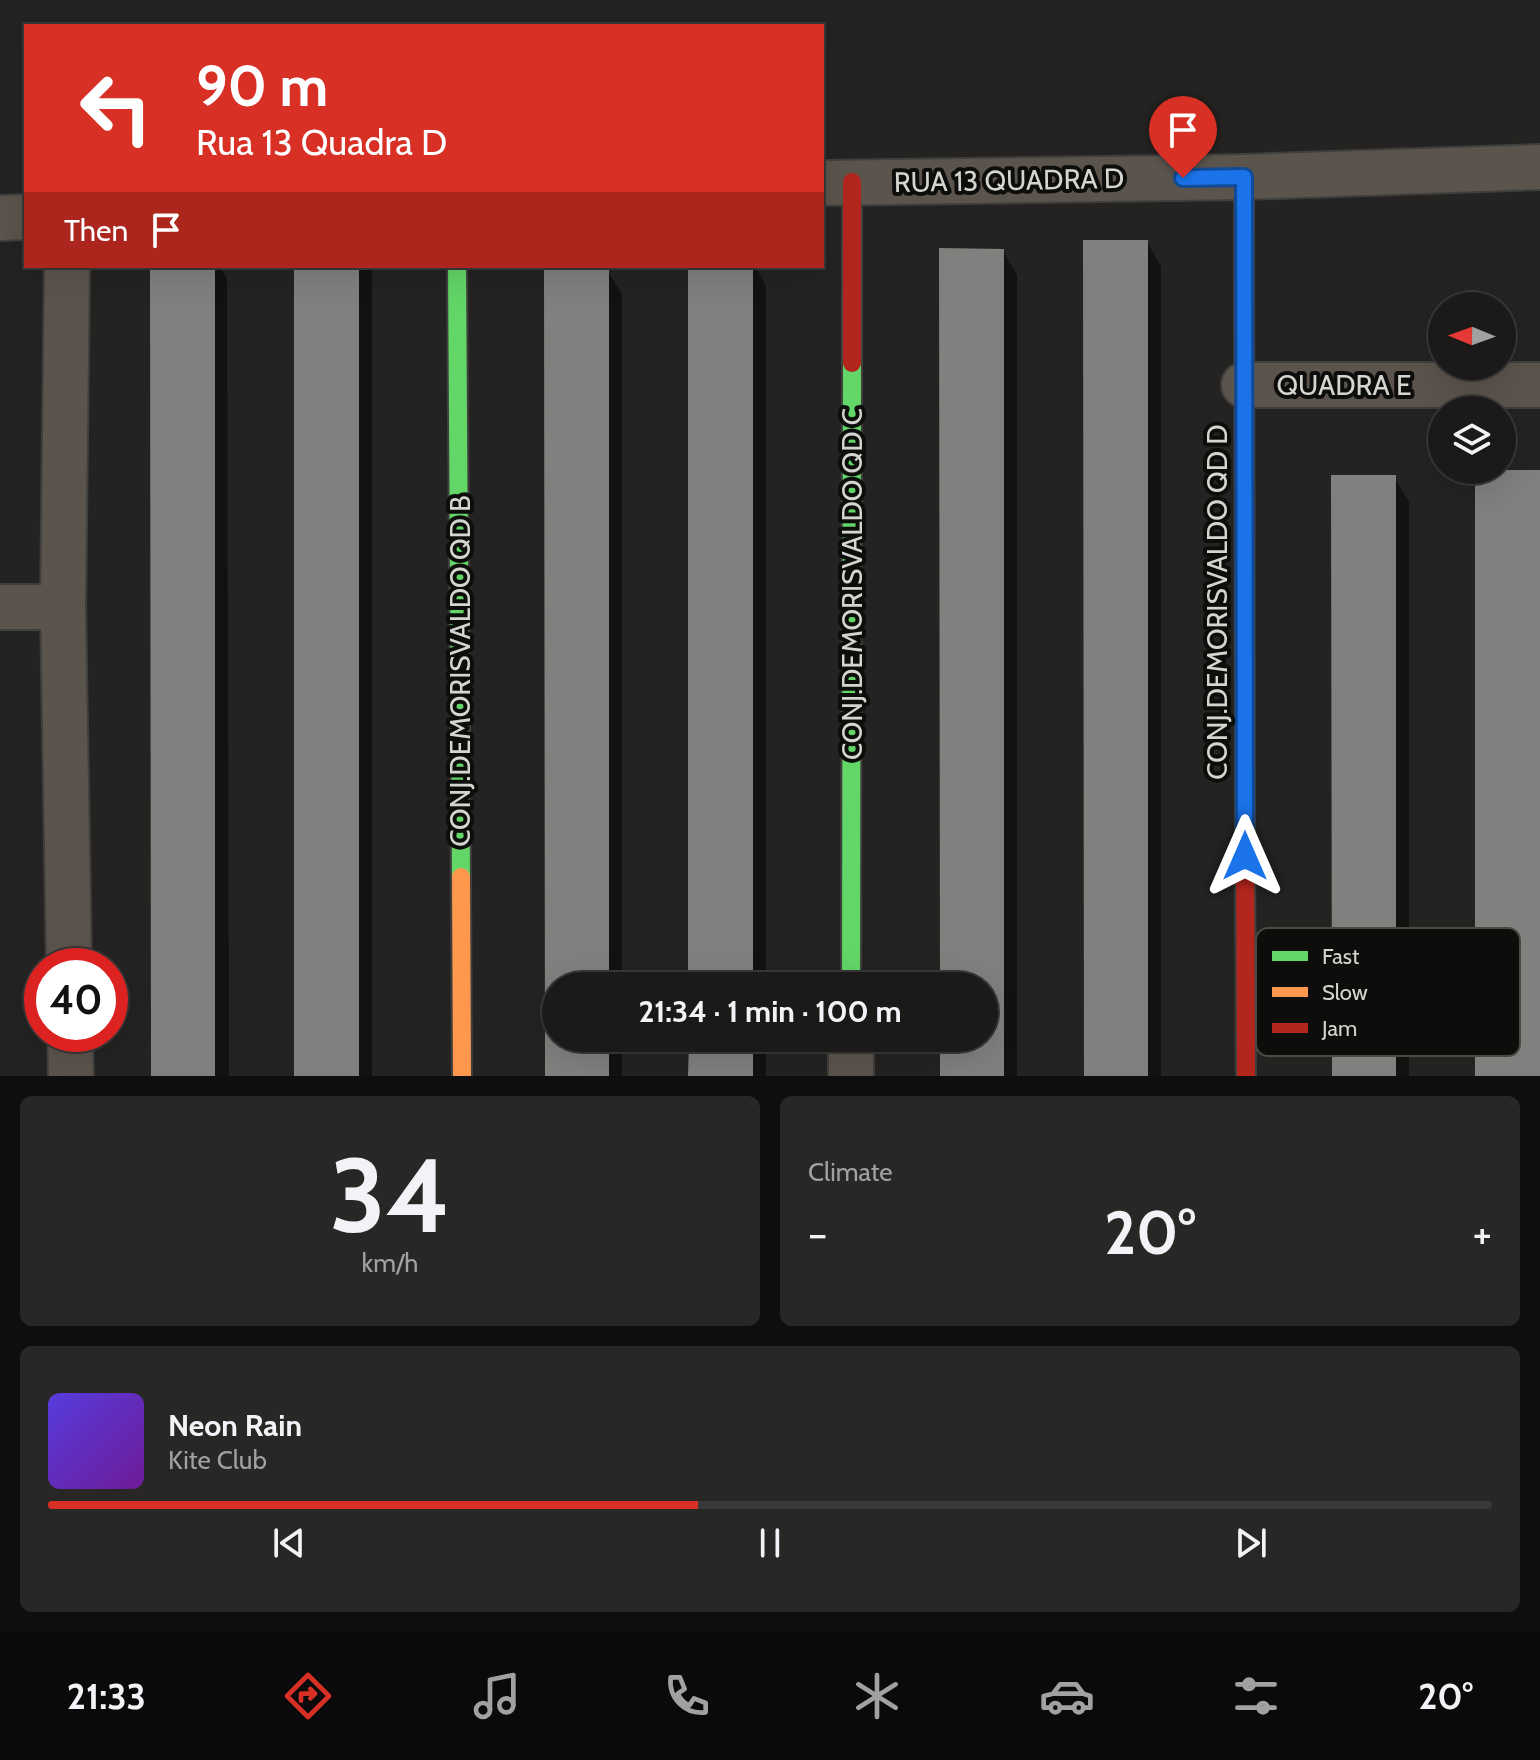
<!DOCTYPE html>
<html lang="en">
<head>
<meta charset="utf-8">
<style>
	:root { --surface:#1b1a19; --page:#282726; --text:#f1f3f6; --muted:#a0a1a2; --line:#393838; --accent:#d93025 }
	body { margin:0; font-family:Cabin,sans-serif; background:var(--page); color:var(--text); height:100vh; display:flex; flex-direction:column; font-size:30px; white-space:nowrap }
	* { box-sizing:border-box; margin:0 }
	p { font-size:26px; color:var(--muted) }
	.icon { flex:none; width:44px; height:44px; fill:none; stroke:currentColor; stroke-width:2; stroke-linecap:round; stroke-linejoin:round }
	.map { position:relative; height:1076px; overflow:hidden }
	.drawer { display:flex; flex-direction:column; gap:20px; padding:20px; background:#0f0e0e; flex:1 }
	.drawer>* { flex:none }
	.guide { position:absolute; left:24px; top:24px; width:800px; height:244px; border-radius:0px; box-shadow:0 8px 32px #0002,0 0 0 2px var(--line); background:#d93025; color:#fff; overflow:hidden }
	.needle { width:52px; rotate:271deg }
	.buttons { position:absolute; left:1428px; top:292px; display:grid; gap:16px }
	.buttons a { display:grid; place-items:center; width:88px; height:88px; border-radius:50%; background:var(--surface); box-shadow:0 8px 32px #0002,0 0 0 2px var(--line); font-size:40px }
	.speed { position:absolute; left:24px; top:948px; display:flex; gap:16px; font-size:40px; font-weight:700; text-align:center }
	.speed>* { display:grid; place-content:center; width:104px; height:104px; border-radius:50%; background:var(--surface); box-shadow:0 8px 32px #0002,0 0 0 2px var(--line); line-height:1 }
	.speed .limit { border:12px solid #d22; background:#fff; color:#111 }
	.pin { position:absolute; display:grid; place-items:center; width:68px; height:68px; color:#fff; margin:-82px -34px; border-radius:50% 50% 50% 0; rotate:-45deg; box-shadow:0 0 8px #0007 }
	.pin .icon { rotate:45deg }
	.me { position:absolute; width:88px; margin:-44px; rotate:0deg; stroke-linejoin:round; filter:drop-shadow(0 0 6px #0008) }
	.turn { display:flex; align-items:center; gap:28px; height:168px; padding:0 40px; font-size:36px }
	.turn .icon { width:104px; height:104px; stroke-width:2.5 }
	.turn b { display:block; font-size:56px; line-height:68px }
	.then { display:flex; align-items:center; height:76px; padding:0 40px; background:#0003; gap:16px; font-size:30px }
	.big { font-size:60px; font-weight:700; line-height:1.1 }
	.drawer .tile { flex:1; display:flex; flex-direction:column; justify-content:center; gap:12px; min-width:0; padding:0 28px; border-radius:12px; background:var(--page) }
	.drawer .dial { align-items:center; gap:0 }
	.dial b { font-size:104px; line-height:1 }
	.song { display:flex; align-items:center; gap:24px }
	.cover { width:96px; height:96px; border-radius:12px; background:linear-gradient(135deg,hsl(250 70% 55%),hsl(280 70% 35%)) }
	.played { height:8px; border-radius:4px; background:linear-gradient(90deg,var(--accent) 45%,var(--line) 45%) }
	.keys { display:flex; justify-content:space-around; direction:ltr }
	.heat { display:flex; justify-content:space-between; align-items:center; font-size:44px; direction:ltr }
	.drawer .tiles { flex:1; display:grid; gap:20px; grid-template-columns:1fr 1fr }
	.tile:last-child { grid-column:span 2 }
	.trip { position:absolute; left:542px; top:972px; width:456px; height:80px; border-radius:40px; background:var(--surface); box-shadow:0 8px 32px #0002,0 0 0 2px var(--line); font-weight:700; line-height:80px; text-align:center }
	.tab-bar { display:flex; height:128px; justify-content:space-around; align-items:center; background:#0b0a0a; color:var(--muted) }
	.tab-bar .icon { width:56px; height:56px }
	.tab-bar .on { color:var(--accent) }
	.tab-bar b { font-size:36px; color:var(--text) }
	.map>svg:first-child { display:block }
	.shadow { fill:#0007 }
	.building { fill:#80807e }
	.lines { fill:none; stroke-linecap:round; stroke-linejoin:round }
	.street-casing { stroke:#3f3f3e; stroke-width:48 }
	.fast-casing { stroke:#3f3f3e; stroke-width:22 }
	.slow-casing { stroke:#3f3f3e; stroke-width:22 }
	.jam-casing { stroke:#3f3f3e; stroke-width:22 }
	.street { stroke:#5b544d; stroke-width:44 }
	.fast { stroke:#63d668; stroke-width:18 }
	.slow { stroke:#ff974d; stroke-width:18 }
	.jam { stroke:#b3261e; stroke-width:18 }
	.route-casing { stroke:#114b97; stroke-width:20 }
	.route { stroke:#1a73e8; stroke-width:14 }
	.labels { text-anchor:middle; dominant-baseline:central; stroke-width:8; stroke-linejoin:round; paint-order:stroke }
	.street-label { font-size:28px; fill:#d4d4d1; stroke:#0d0d0b }
	.key { fill:#0d0d0b; stroke:#494946; stroke-width:2 }
	.key-label { font-size:22px; fill:#d4d4d1 }
</style>
</head>
<body>
<div class="map">
<svg width="1540" height="1076" viewBox="0 0 1540 1076">
	<rect width="100%" height="100%" fill="#242321"/>
	<g class="shadow">
		<path d="M1147,242L1161,266V1076H1086Z"/>
		<path d="M1003,251L1017,275V1076H942V1038H984V986H942Z"/>
		<path d="M152,266H220L227,279L229,1076H152Z"/>
		<path d="M296,266H369L372,271V1076H297Z"/>
		<path d="M690,266H755L766,286V986H690Z"/>
		<path d="M607,270L622,294V986H556V1038H622V1076H547Z"/>
		<path d="M1394,477L1409,502V1076H1333Z"/>
		<rect x="690" y="1038" width="76" height="38"/>
	</g>
	<g class="building">
		<path d="M1083,240H1148V1076H1084Z"/>
		<path d="M939,248L1004,249V1076H940V1038H984V986H940Z"/>
		<path d="M150,266H215V1076H151Z"/>
		<rect x="294" y="266" width="65" height="810"/>
		<rect x="688" y="266" width="65" height="720"/>
		<path d="M544,267L609,268V986H556V1038H609V1076H545Z"/>
		<rect x="1475" y="470" width="65" height="606"/>
		<path d="M1331,475H1396V1076H1332Z"/>
		<path d="M689,1038H753V1076H688Z"/>
	</g>
	<g class="lines">
		<defs>
			<g id="street">
				<path d="M822,183L1244,177L1540,167"/>
				<path d="M0,218L26,217"/>
				<path d="M67,266L63,607L69,966"/>
				<path d="M1244,385H1540"/>
				<path d="M0,607H63"/>
				<path d="M70,1034L71,1076"/>
				<path d="M851,1076V1038"/>
			</g>
			<g id="fast">
				<path d="M457,266L461,877"/>
				<path d="M851,986L852,363"/>
			</g>
			<g id="slow">
				<path d="M1244,177L1245,831"/>
				<path d="M461,877L462,1076"/>
			</g>
			<g id="jam">
				<path d="M852,363V182"/>
				<path d="M1245,831L1246,1076"/>
			</g>
		</defs>
		<use href="#street" class="street-casing"/>
		<use href="#fast" class="fast-casing"/>
		<use href="#slow" class="slow-casing"/>
		<use href="#jam" class="jam-casing"/>
		<use href="#street" class="street"/>
		<use href="#fast" class="fast"/>
		<use href="#slow" class="slow"/>
		<use href="#jam" class="jam"/>
	</g>
	<g class="lines">
		<defs>
			<path id="route" d="M1183,178L1244,177L1245,856"/>
		</defs>
		<use href="#route" class="route-casing"/>
		<use href="#route" class="route"/>
	</g>
	<g class="labels">
		<g class="street-label">
			<text transform="translate(1009 180) rotate(-1)">RUA 13 QUADRA D</text>
			<text x="1344" y="385">QUADRA E</text>
			<text transform="translate(852 584) rotate(-90)">CONJ.DEMORISVALDO QD C</text>
			<text transform="translate(1217 602) rotate(-90)">CONJ.DEMORISVALDO QD D</text>
			<text transform="translate(460 671) rotate(-90)">CONJ.DEMORISVALDO QD B</text>
		</g>
	</g>
	<rect x="1256" y="928" width="264" height="128" rx="12" class="key"/>
	<rect x="1272" y="951" width="36" height="10" fill="#63d668"/>
	<rect x="1272" y="987" width="36" height="10" fill="#ff974d"/>
	<rect x="1272" y="1023" width="36" height="10" fill="#b3261e"/>
	<g class="key-label">
		<text x="1322" y="964">Fast</text>
		<text x="1322" y="1000">Slow</text>
		<text x="1322" y="1036">Jam</text>
	</g>
</svg>
<div class="buttons">
<a><svg class="needle" viewBox="-14 -14 28 28"><path d="M0-13l5 13h-10z" fill="#e53935"/><path d="M0 13l5-13h-10z" fill="#a0a1a2"/></svg></a>
<a><svg class="icon" aria-label="layers" viewBox="0 0 24 24"><path d="M12 4l9 5-9 5-9-5zM3 14l9 5 9-5"/></svg></a>
</div>
<div class="speed"><div class="limit">40</div></div>
<div class="pin" style="left:1183px;top:178px;background:#d93025"><svg class="icon" aria-label="arrive" viewBox="0 0 24 24"><path d="M6 21V4h12l-3 4 3 4H6"/></svg></div>
<svg class="me" style="left:1245px;top:856px" viewBox="-20 -20 40 40"><path d="M0-17L14 15 0 8-14 15z" fill="#1a73e8" stroke="#fff" stroke-width="4"/></svg>
<div class="trip">21:34 · 1 min · 100 m</div>
<div class="guide">
<div class="turn"><svg class="icon" aria-label="left" viewBox="0 0 24 24"><path d="M17 20v-9H6M10 6l-5 5 5 5"/></svg><div><b>90 m</b>Rua 13 Quadra D</div></div>
<div class="then">Then<svg class="icon" aria-label="arrive" viewBox="0 0 24 24"><path d="M6 21V4h12l-3 4 3 4H6"/></svg></div>
</div>
</div>
<section class="drawer">
<div class="tiles">
<div class="tile dial"><b>34</b><p>km/h</p></div>
<div class="tile"><p>Climate</p>
<div class="heat"><a>−</a><b class="big">20°</b><a>+</a></div>
</div>
<div class="tile">
<div class="song"><i class="cover"></i><div><b>Neon Rain</b><p>Kite Club</p></div></div>
<div class="played"></div>
<div class="keys"><svg class="icon" aria-label="previous" viewBox="0 0 24 24"><path d="M18 5L8 12l10 7zM5 5v14"/></svg><svg class="icon" aria-label="pause" viewBox="0 0 24 24"><path d="M8 5v14M16 5v14"/></svg><svg class="icon" aria-label="next" viewBox="0 0 24 24"><path d="M6 5l10 7-10 7zM19 5v14"/></svg></div>
</div>
</div>
</section>
<nav class="tab-bar">
<b>21:33</b>
<svg class="icon on" aria-label="directions" viewBox="0 0 24 24"><path d="M12 3l9 9-9 9-9-9zM9 14v-3h6M13 9l2 2-2 2"/></svg>
<svg class="icon" aria-label="music" viewBox="0 0 24 24"><path d="M9 18V5l10-2v13"/><circle cx="6" cy="18" r="3"/><circle cx="16" cy="16" r="3"/></svg>
<svg class="icon" aria-label="phone" viewBox="0 0 24 24"><path d="M5 4h4l2 5-3 2q2 4 5 5l2-3 5 2v4C11 20 4 13 5 4z"/></svg>
<svg class="icon" aria-label="climate" viewBox="0 0 24 24"><path d="M12 3v18M4 7l16 10M4 17L20 7"/></svg>
<svg class="icon" aria-label="car" viewBox="0 0 24 24"><path d="M5 17H2v-5l4-1 3-4h7l3 4 3 1v5h-3M9 17h6M6 11h13"/><circle cx="7" cy="17" r="2"/><circle cx="17" cy="17" r="2"/></svg>
<svg class="icon" aria-label="filters" viewBox="0 0 24 24"><path d="M4 7h16M4 17h16"/><circle cx="9" cy="7" r="2"/><circle cx="15" cy="17" r="2"/></svg>
<b>20°</b>
</nav>
</body>
</html>
